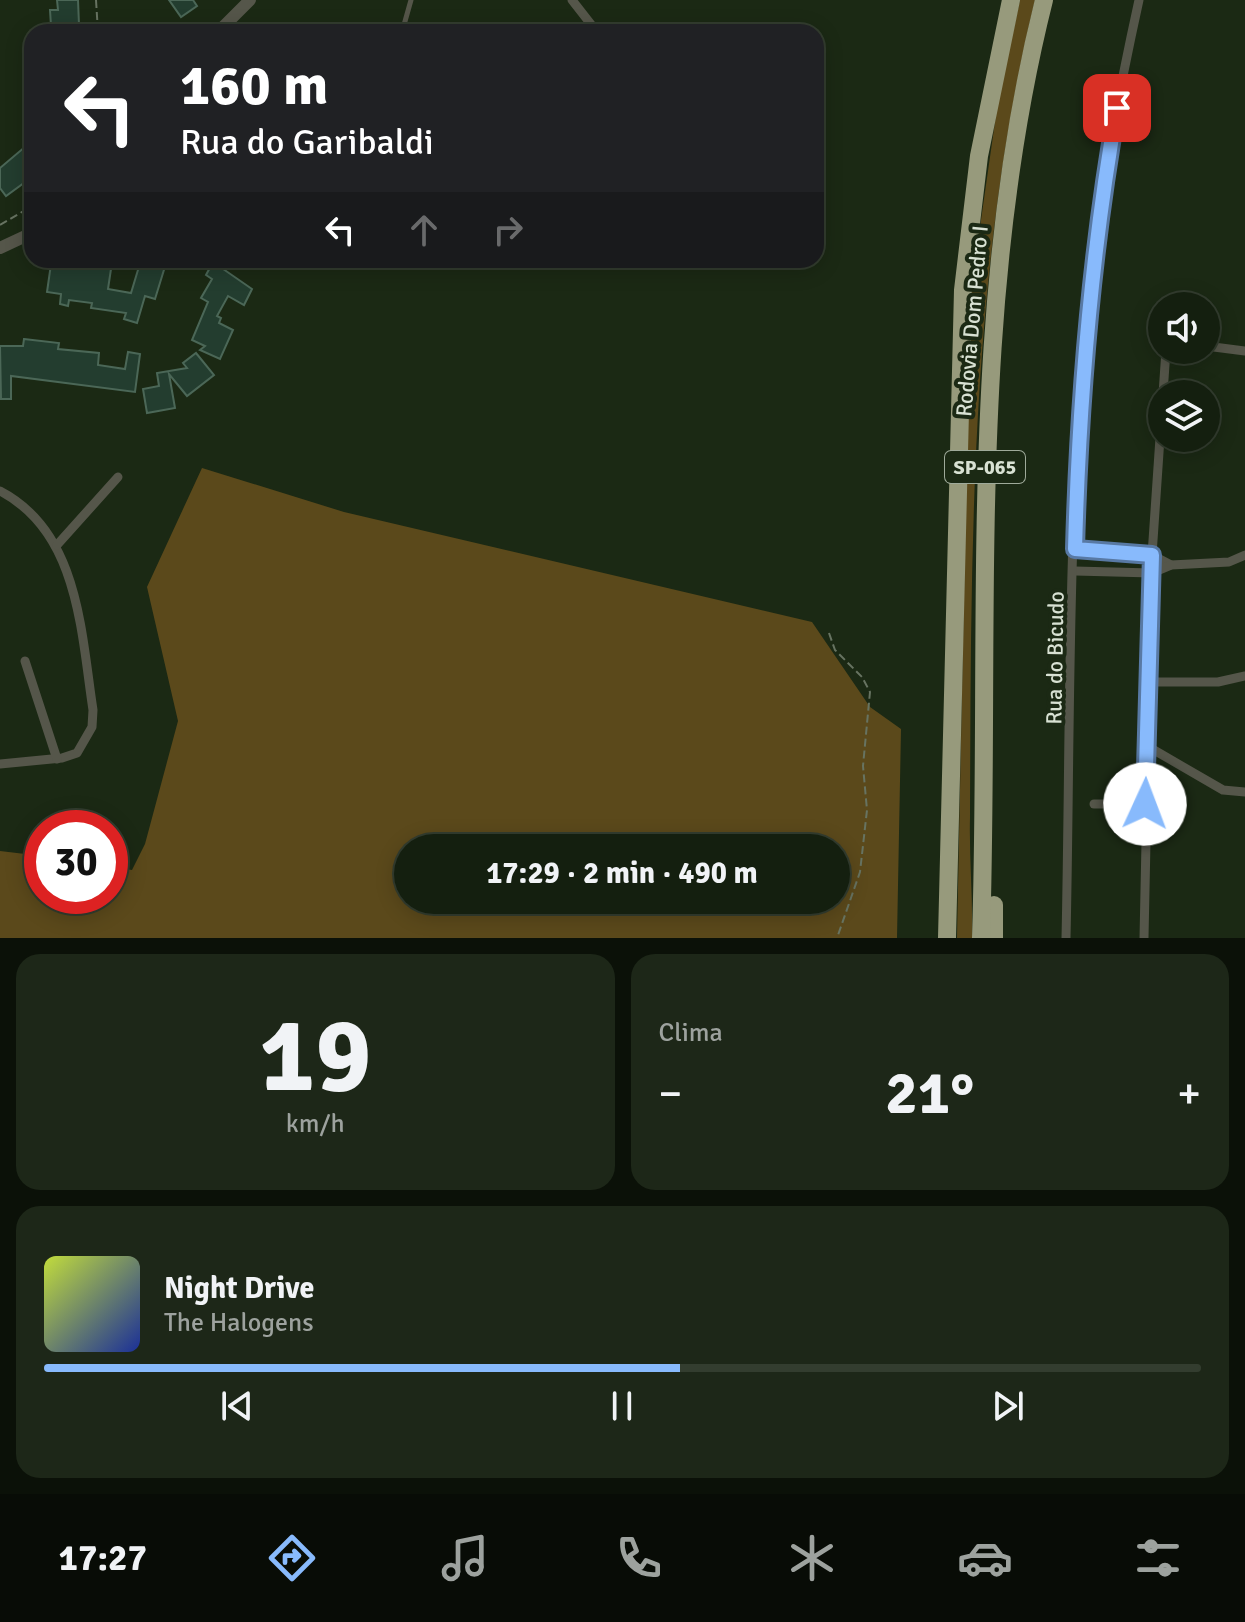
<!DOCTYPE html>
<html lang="pt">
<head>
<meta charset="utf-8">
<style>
	:root { --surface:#141f0f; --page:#1d2718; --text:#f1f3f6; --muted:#9da29e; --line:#333d2f; --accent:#88bafc }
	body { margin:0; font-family:Signika,sans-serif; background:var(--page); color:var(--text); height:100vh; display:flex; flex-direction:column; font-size:30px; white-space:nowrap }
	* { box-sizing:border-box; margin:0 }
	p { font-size:26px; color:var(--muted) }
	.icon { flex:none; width:44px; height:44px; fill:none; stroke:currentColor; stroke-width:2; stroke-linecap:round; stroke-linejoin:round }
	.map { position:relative; height:938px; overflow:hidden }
	.side { display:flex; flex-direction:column; gap:16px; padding:16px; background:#0b1108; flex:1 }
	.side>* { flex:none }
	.hud { position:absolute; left:24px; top:24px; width:800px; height:244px; border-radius:24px; box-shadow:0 4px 20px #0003,0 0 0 2px var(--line); background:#202124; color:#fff; overflow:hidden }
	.buttons { position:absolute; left:1148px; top:292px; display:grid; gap:16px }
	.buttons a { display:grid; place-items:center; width:72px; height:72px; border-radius:50%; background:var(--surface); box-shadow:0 4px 20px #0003,0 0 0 2px var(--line); font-size:40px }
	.speed { position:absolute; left:24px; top:810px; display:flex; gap:16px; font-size:40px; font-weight:700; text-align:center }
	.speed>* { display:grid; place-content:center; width:104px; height:104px; border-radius:50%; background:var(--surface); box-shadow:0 4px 20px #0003,0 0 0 2px var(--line); line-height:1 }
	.speed .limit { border:12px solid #d22; background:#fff; color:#111 }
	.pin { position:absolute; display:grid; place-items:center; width:68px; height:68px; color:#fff; margin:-34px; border-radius:16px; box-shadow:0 4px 12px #0006 }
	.me { position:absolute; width:88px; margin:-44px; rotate:2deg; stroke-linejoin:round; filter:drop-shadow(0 0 6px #0008) }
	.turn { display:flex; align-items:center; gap:28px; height:168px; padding:0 24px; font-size:36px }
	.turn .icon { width:104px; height:104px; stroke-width:2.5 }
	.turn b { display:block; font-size:56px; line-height:68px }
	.lanes { display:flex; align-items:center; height:76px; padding:0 24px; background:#0003; justify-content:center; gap:40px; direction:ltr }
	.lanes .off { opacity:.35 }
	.big { font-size:60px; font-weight:800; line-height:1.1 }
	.side .widget { flex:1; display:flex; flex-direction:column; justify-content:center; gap:12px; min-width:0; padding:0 28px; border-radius:24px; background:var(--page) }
	.side .dial { align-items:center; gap:0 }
	.dial b { font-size:104px; line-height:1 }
	.song { display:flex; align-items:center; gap:24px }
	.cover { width:96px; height:96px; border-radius:12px; background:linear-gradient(135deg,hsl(70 70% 55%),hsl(230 70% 35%)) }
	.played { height:8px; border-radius:4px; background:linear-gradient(90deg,var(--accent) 55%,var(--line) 55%) }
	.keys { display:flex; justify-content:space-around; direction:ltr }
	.heat { display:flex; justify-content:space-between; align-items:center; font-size:44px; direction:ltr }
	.side .tiles { flex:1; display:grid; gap:16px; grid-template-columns:1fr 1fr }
	.widget:last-child { grid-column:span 2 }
	.trip { position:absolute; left:394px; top:834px; width:456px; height:80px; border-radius:40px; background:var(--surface); box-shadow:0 4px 20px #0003,0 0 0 2px var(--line); font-weight:800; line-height:80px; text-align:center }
	.menu { display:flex; height:128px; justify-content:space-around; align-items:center; background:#080c06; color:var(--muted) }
	.menu .icon { width:56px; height:56px }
	.menu .selected { color:var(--accent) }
	.menu b { font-size:36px; color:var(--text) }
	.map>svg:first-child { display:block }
	.green { fill:#5b491b; fill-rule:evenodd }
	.building { fill:#233d2f; stroke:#4b6757; stroke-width:2 }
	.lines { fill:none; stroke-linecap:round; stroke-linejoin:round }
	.path { stroke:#677361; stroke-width:2; stroke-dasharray:8 4; stroke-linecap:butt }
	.service { stroke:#55564a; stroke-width:5 }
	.minor { stroke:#55564a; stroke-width:9 }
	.tertiary { stroke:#55564a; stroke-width:12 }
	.motorway { stroke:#979a7c; stroke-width:18 }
	.route-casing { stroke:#5879a4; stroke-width:20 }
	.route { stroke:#88bafc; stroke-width:14 }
	.labels { text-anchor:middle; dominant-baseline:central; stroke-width:8; stroke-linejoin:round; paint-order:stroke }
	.shield { fill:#1b2914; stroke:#9faa9a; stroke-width:2 }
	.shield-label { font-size:20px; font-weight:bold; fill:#d8e1d3 }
	.street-label { font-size:22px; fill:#d8e1d3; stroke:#1b2914 }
</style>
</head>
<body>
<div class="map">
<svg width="1245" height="938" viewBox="0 0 1245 938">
	<rect width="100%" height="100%" fill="#1b2914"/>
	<g class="green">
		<path d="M1020,0H1035C970,266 971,544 970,817C969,857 973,898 972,938H957L970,297L998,101Z"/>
		<path d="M202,468L344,512L812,622L870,707L901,729L897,938H0V851L42,856V896H110V866L132,870L145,844L178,721L147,587ZM836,848V900H408V848Z"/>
	</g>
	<g class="building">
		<path d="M57,0H78L79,25L51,26L50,10H58Z"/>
		<path d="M169,0H193L197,6L181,17Z"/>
		<path d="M26,146L32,152V177L6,196L0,188V168Z"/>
		<path d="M68,260H86V265L111,269L108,289L131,293L141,260H167L155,299L145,296L137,323L124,319L126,313L91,308L92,303L69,300L68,306L60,304L61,294L47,292L51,264L68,266Z"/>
		<path d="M213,262L252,289L244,305L228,296L217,316L221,318L219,323L233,330L220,359L200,350L205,346L192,340L208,302L201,298L212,279L206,275Z"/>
		<path d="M24,339L59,343L58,349L99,353L98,365L125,369L128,352L140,354L135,392L11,376V399H1L0,346H23Z"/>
		<path d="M196,353L214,375L187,396L169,374L175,408L147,413L143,389L159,386L157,373L187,368L183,363Z"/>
	</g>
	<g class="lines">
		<g class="path">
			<path d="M96,0L98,32"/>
			<path d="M0,225L32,206"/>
			<path d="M829,633L835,650L862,677L870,692L863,766L867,810L860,872L837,938"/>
		</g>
		<path class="service" d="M402,32L411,0"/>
		<g class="minor">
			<path d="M572,0L597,32"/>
			<path d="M1170,306L1171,298"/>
			<path d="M1206,346L1245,351"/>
			<path d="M0,491C79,532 81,632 93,710L92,727L77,753L62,758L0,764"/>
			<path d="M57,545L118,477"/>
			<path d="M1075,549L1152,555L1171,565"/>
			<path d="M1075,571L1152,573L1171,565L1229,562L1245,555"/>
			<path d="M25,661L57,759"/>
			<path d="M1149,682H1218L1245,676"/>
			<path d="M1147,746L1223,790L1245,792"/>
			<path d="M1094,804H1145"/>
			<path d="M1066,938C1071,713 1066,485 1093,262C1103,174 1120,86 1139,0"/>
			<path d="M1144,938L1152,555L1166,350"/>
		</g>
		<g class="tertiary">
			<path d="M218,32L250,0"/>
			<path d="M0,248L32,233"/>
		</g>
		<g class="motorway">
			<path d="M994,905V938"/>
			<path d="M947,938L963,290L979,156L1011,0"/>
			<path d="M981,938C991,623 966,310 1044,0"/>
		</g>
	</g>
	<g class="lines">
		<defs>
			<path id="route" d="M1117,108C1091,254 1079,400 1075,549L1152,555L1145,804"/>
		</defs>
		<use href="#route" class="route-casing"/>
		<use href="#route" class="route"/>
	</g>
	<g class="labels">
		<rect class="shield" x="945" y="451" width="80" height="32" rx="6"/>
		<g class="shield-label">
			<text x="985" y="467">SP-065</text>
		</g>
		<g class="street-label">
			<text transform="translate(972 321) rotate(-85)">Rodovia Dom Pedro I</text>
			<text transform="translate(1055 658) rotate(-89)">Rua do Bicudo</text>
		</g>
	</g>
</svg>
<div class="buttons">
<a><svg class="icon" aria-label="sound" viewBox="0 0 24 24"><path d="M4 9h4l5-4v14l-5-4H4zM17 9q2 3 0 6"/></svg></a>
<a><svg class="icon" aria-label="layers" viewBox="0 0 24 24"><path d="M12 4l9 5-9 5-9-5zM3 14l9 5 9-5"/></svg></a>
</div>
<div class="speed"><div class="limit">30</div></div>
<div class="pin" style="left:1117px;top:108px;background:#d93025"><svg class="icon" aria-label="arrive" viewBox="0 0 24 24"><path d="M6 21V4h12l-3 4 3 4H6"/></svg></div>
<svg class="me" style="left:1145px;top:804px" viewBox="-20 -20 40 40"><circle r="19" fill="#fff"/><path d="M0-13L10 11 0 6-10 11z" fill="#88bafc"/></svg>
<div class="trip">17:29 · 2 min · 490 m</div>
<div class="hud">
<div class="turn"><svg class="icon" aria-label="left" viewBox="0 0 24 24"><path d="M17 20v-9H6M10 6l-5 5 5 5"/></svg><div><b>160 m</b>Rua do Garibaldi</div></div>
<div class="lanes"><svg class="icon" aria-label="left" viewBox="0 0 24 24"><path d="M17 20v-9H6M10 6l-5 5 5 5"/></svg><svg class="icon off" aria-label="ahead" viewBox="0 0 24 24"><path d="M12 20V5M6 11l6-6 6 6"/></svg><svg class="icon off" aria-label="right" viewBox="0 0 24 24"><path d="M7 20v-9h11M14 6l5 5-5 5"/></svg></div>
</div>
</div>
<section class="side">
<div class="tiles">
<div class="widget dial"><b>19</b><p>km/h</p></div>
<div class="widget"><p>Clima</p>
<div class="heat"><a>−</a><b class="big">21°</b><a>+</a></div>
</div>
<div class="widget">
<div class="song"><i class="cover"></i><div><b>Night Drive</b><p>The Halogens</p></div></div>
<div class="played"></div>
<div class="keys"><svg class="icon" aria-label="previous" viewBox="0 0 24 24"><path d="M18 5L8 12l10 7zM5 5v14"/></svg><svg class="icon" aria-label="pause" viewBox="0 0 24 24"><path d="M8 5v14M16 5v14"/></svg><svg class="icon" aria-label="next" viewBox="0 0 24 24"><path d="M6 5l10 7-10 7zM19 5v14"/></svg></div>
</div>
</div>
</section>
<nav class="menu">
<b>17:27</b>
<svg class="icon selected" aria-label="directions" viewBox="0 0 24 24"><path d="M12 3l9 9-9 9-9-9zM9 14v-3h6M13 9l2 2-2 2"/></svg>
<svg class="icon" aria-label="music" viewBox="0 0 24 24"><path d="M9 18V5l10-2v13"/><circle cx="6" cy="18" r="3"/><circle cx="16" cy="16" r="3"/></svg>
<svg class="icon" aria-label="phone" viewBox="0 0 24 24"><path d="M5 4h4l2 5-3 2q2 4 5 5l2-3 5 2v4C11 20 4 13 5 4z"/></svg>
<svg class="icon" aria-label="climate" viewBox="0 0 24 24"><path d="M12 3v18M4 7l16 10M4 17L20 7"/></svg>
<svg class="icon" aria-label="car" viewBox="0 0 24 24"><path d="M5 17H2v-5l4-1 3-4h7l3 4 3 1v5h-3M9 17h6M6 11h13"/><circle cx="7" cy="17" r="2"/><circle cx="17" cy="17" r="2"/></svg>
<svg class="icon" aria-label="filters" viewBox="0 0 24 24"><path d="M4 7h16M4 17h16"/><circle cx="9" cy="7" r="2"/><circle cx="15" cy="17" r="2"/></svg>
</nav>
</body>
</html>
